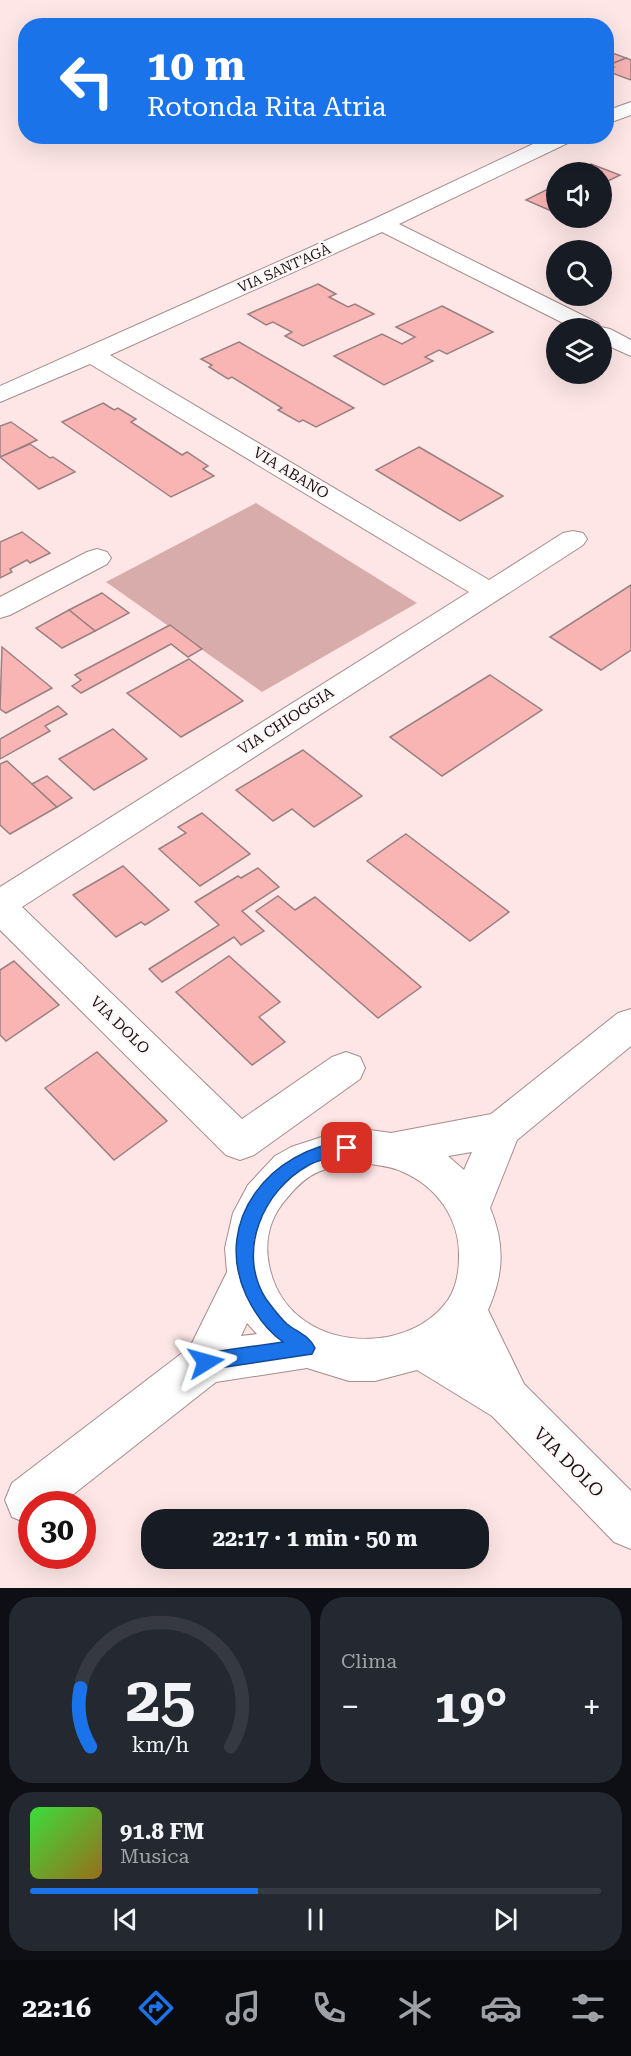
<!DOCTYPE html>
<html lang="it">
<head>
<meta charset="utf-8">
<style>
	:root { --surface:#171b24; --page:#242831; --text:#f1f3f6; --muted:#9ea1a6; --line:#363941; --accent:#1a73e8 }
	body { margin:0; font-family:"Roboto Serif",serif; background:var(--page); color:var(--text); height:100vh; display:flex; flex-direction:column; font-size:22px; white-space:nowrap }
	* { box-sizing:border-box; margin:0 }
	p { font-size:20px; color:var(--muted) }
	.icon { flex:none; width:33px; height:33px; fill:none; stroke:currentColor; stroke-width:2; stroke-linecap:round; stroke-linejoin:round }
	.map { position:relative; height:1588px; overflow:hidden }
	.panel { display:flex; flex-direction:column; gap:9px; padding:9px; background:#0d0f14; flex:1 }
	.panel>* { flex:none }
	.banner { position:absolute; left:18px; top:18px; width:596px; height:126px; border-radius:24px; box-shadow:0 6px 24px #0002; background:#1a73e8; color:#fff; overflow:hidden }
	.controls { position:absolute; left:546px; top:162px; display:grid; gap:12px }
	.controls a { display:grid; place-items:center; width:66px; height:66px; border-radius:50%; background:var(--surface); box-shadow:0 6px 24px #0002; font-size:30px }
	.speed { position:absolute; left:18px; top:1491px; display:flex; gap:12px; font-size:30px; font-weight:700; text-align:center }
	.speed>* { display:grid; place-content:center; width:78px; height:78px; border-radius:50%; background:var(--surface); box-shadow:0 6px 24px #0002; line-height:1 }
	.speed .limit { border:9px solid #d22; background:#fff; color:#111 }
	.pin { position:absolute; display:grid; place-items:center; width:51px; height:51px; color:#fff; margin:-26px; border-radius:12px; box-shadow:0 3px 9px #0006 }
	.me { position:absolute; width:66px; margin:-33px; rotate:82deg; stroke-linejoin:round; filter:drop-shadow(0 0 4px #0008) }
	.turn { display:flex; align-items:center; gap:21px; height:126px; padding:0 30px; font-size:27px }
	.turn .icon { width:78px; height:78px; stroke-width:2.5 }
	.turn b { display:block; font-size:42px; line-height:51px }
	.big { font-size:45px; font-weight:700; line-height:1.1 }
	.panel .widget { flex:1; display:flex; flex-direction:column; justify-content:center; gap:9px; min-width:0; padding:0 21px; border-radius:24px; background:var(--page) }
	.panel .dial { align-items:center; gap:0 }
	.dial svg { height:156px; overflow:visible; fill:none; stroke:var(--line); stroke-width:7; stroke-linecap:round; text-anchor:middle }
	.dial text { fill:var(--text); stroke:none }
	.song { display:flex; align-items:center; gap:18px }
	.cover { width:72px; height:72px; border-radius:9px; background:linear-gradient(135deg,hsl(120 70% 55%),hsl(40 70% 35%)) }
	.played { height:6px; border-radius:3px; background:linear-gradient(90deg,var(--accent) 40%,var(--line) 40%) }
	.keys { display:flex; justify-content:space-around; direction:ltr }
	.heat { display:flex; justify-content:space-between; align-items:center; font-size:33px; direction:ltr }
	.panel .tiles { flex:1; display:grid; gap:9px; grid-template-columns:1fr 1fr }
	.widget:last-child { grid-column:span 2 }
	.trip { position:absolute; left:141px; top:1509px; width:348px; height:60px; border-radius:24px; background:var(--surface); box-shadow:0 6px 24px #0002; font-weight:700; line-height:60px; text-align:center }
	.menu { display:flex; height:96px; justify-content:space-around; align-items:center; background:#090b0e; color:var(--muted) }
	.menu .icon { width:42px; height:42px }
	.menu .active { color:var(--accent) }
	.menu b { font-size:27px; color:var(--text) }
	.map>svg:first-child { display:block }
	.green { fill:#d9acac }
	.building { fill:#f9b4b4; stroke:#9a8080; stroke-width:1.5 }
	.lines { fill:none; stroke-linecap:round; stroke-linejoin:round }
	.minor-casing { stroke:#a78c8c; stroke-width:2 }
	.minor { fill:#fff; fill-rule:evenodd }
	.route { fill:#1a73e8; stroke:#114b97; stroke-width:1.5 }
	.labels { text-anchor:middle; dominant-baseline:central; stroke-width:5; stroke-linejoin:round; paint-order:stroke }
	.far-street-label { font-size:14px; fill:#1c1212; stroke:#fef8f8 }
	.street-label { font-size:15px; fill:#1c1212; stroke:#fef8f8 }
	.near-street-label { font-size:18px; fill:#1c1212; stroke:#fef8f8 }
</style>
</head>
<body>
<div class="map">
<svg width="631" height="1588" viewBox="0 0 631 1588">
	<rect width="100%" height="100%" fill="#fee6e6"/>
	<path class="green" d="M256,503L417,603L262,692L106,582Z"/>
	<g class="building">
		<path d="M606,51H607L626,58L609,65L606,64Z"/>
		<path d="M626,58L631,60V80L606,71L614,67L609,65Z"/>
		<path d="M591,164L620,175L602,184V172H574Z"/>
		<path d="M552,187L556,189V213L526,200Z"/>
		<path d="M318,284L336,294L329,297L348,307L355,304L374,314L303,346L285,336L292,332L273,322L266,325L248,314Z"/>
		<path d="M442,306L493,332L447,354L439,350L425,357L433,361L384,385L334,356L382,334L402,344L415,337L396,327Z"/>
		<path d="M239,342L354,408L316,427L303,420L299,422L278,410L282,408L232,377L228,379L209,367L212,365L201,359Z"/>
		<path d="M103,403L114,410L118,408L136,419L131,422L182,455L187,452L208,466L203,469L214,476L171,497L62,422Z"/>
		<path d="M11,422L37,440L0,457V426Z"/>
		<path d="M30,444L50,458L53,457L75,472L39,489L0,457Z"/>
		<path d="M419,447L503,496L460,521L376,470Z"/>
		<path d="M22,532L50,553L30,563L27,560L10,569L12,572L0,578V542Z"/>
		<path d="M631,585V650L601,670L550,637Z"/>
		<path d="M102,593L129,613L95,631L69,610Z"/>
		<path d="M69,610L95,631L62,648L36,628Z"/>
		<path d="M170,625L202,649L188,657L171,644L81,693L72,686L81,680L75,675Z"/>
		<path d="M2,647L52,688L6,713L0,709Z"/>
		<path d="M189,659L243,701L181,737L127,693Z"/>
		<path d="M490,675L542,710L442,776L390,737Z"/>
		<path d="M58,706L67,714L45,726L50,731L0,759V739Z"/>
		<path d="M113,729L147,759L94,790L59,759Z"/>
		<path d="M303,750L362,796L314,827L292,809L273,821L236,790Z"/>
		<path d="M7,761L57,807L10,834L0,825V764Z"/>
		<path d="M47,776L72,798L57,807L32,784Z"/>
		<path d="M202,813L250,854L200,886L159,849L186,833L178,827Z"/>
		<path d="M406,834L509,912L470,941L367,861Z"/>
		<path d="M123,866L169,910L145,925L141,922L116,937L73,895Z"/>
		<path d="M258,868L279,887L242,911L264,931L241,945L234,937L162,982L149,969L219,925L195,902L238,876L241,878Z"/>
		<path d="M278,896L295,910L315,897L421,987L378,1018L256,911Z"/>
		<path d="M229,956L280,1002L259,1017L285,1042L252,1065L176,992Z"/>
		<path d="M14,961L59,1005L6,1041L0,1035V970Z"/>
		<path d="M97,1052L167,1121L114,1160L45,1088Z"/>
	</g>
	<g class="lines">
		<defs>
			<g id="minor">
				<path d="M631,102V115L606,124V111Z"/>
				<path d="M550,136H576L574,140L399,224L598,323L601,327L610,329L631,340V356L602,343V328H573L382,232L110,355L489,580L563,533L573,531L583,533L587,539L583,545L22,907L242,1119L332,1057L346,1052L360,1057L365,1068L360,1079L254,1155L240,1160L226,1155L0,930V887L469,592L90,364L0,402V386L374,219Z"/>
				<path d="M97,549L107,552L111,558L107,564L10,615L0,618V597L87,552Z"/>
				<path d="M631,1009V1046L517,1140L490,1208C505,1244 504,1274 488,1310L524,1384L631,1491V1549L614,1542L492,1416L417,1370L375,1381H349L307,1368L216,1382L61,1504H32V1523L29,1524L12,1517L5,1500L12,1483L190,1347L227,1272L225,1248L233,1213L248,1185L275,1156L291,1147L334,1133L363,1129L391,1133L491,1114L618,1013ZM472,1152L464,1170L448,1156ZM363,1163C376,1165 391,1166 403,1172C438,1187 460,1220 459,1257C459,1272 456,1288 448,1300C433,1321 411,1332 387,1337C333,1346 280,1321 269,1265C264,1240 270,1217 287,1198C296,1187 306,1177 318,1172C332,1166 348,1165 363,1163ZM247,1323L257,1334L241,1336Z"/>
			</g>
		</defs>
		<use href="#minor" class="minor-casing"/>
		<use href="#minor" class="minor"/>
	</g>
	<path class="route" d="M347,1141L353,1143L356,1148L353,1153C339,1158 323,1157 309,1165C263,1190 236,1252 266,1299C272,1307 280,1318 287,1324C297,1332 310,1336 315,1348L312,1354L206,1370L199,1368L197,1362L199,1355L206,1353L283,1342C266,1330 255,1314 246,1295C212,1220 271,1149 347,1141Z"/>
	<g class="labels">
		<g class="far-street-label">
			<text transform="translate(284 268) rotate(-24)">VIA SANT'AGÀ</text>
		</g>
		<g class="street-label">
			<text transform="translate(291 473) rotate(31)">VIA ABANO</text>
			<text transform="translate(286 721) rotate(-33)">VIA CHIOGGIA</text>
			<text transform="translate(120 1025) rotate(44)">VIA DOLO</text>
		</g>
		<g class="near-street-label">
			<text transform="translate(569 1462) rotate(45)">VIA DOLO</text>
		</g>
	</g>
</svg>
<div class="controls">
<a><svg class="icon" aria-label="sound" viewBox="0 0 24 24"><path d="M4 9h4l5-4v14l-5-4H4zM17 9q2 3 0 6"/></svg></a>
<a><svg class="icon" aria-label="search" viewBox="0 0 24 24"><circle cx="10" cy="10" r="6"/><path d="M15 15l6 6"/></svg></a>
<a><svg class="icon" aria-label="layers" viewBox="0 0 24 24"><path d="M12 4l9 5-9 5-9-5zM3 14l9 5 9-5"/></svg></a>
</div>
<div class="speed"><div class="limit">30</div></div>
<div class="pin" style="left:347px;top:1148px;background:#d93025"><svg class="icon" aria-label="arrive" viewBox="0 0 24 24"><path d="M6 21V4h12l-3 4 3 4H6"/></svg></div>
<svg class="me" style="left:206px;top:1362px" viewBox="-20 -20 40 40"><path d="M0-17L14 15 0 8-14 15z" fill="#1a73e8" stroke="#fff" stroke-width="4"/></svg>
<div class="trip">22:17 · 1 min · 50 m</div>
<div class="banner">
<div class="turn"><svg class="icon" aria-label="left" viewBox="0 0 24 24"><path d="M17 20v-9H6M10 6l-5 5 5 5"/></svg><div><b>10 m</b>Rotonda Rita Atria</div></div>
</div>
</div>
<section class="panel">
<div class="tiles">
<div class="widget dial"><svg viewBox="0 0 100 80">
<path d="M14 69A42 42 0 1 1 86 69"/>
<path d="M14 69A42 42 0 0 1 9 39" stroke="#1a73e8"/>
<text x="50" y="56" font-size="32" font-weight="700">25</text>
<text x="50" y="72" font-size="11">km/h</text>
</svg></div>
<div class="widget"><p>Clima</p>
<div class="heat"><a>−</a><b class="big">19°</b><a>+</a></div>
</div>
<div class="widget">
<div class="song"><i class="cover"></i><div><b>91.8 FM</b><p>Musica</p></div></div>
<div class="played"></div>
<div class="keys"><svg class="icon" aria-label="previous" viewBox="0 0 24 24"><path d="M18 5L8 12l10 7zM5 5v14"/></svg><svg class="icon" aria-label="pause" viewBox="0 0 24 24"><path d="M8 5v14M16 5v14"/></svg><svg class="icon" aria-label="next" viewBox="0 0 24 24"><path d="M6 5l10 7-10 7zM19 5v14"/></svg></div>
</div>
</div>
</section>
<nav class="menu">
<b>22:16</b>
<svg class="icon active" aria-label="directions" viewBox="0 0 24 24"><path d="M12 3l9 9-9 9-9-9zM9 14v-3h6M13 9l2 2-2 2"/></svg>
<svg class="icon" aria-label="music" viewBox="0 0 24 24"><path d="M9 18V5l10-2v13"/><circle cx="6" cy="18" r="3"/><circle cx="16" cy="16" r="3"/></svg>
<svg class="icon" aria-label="phone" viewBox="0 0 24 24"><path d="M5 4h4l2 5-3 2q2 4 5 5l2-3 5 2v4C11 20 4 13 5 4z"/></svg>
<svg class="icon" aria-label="climate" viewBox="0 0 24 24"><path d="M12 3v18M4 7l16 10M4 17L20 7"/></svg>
<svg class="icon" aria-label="car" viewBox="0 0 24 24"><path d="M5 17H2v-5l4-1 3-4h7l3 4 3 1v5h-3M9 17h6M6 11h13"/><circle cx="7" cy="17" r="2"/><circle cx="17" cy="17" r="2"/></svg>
<svg class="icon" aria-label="filters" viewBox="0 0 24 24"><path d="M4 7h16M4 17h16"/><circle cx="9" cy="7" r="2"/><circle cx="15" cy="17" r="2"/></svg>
</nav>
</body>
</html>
